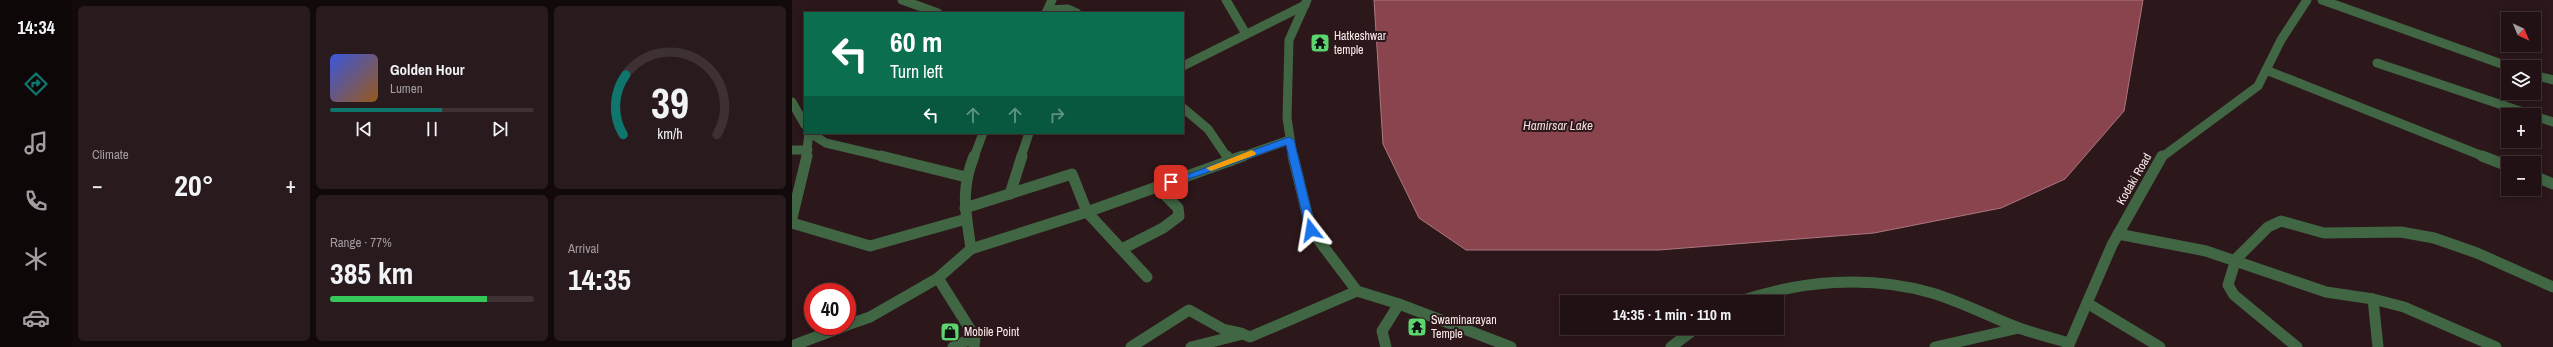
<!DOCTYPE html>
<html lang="en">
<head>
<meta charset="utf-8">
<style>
	:root { --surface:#211114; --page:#291a1d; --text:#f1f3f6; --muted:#a29da0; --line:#3e3134; --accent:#0f766e }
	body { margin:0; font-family:"Archivo Narrow",sans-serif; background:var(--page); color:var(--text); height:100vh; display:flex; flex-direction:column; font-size:15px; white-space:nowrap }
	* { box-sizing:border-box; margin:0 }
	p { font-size:13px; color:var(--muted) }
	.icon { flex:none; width:22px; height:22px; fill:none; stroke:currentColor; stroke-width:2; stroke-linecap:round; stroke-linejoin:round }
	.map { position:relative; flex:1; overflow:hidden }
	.sheet { display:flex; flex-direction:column; gap:6px; padding:6px; background:#12090b; width:720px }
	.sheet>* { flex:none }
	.banner { position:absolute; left:12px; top:12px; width:380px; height:122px; border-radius:0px; box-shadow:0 2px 10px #0003,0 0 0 1px var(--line); background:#0b6e4f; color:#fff; overflow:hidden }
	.needle { width:26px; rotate:136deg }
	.buttons { position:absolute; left:1709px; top:12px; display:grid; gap:8px }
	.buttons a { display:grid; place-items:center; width:40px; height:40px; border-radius:0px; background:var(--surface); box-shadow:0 2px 10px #0003,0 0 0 1px var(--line); font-size:20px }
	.speed { position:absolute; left:12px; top:283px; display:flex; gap:8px; font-size:20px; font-weight:700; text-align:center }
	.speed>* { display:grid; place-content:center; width:52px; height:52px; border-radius:50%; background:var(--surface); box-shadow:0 2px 10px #0003,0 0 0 1px var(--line); line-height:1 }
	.speed .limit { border:6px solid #d22; background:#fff; color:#111 }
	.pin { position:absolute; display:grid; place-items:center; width:34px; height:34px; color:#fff; margin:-17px; border-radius:8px; box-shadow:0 2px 6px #0006 }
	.me { position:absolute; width:44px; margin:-22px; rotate:346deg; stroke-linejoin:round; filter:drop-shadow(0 0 3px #0008) }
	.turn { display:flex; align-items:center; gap:14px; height:84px; padding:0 20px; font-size:18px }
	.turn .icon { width:52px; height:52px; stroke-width:2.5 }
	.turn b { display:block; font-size:28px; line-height:34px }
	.lanes { display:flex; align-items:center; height:38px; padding:0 20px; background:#0003; justify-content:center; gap:20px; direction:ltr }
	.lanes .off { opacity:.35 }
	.big { font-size:30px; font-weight:700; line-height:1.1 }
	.sheet .widget { flex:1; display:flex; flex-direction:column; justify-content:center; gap:6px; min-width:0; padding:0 14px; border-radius:6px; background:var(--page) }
	.sheet .dial { align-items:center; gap:0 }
	.dial svg { height:104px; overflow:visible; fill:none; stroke:var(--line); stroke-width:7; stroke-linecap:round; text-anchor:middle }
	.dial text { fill:var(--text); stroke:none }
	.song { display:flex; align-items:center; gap:12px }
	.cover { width:48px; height:48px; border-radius:6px; background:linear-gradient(135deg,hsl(230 70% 55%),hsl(30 70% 35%)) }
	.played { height:4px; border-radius:2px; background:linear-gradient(90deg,var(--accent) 55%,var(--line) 55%) }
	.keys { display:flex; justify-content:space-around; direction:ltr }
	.heat { display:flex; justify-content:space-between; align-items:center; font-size:22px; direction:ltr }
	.charge { height:6px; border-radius:3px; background:linear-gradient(90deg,#34c759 77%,var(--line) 0) }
	.sheet .tiles { flex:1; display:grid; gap:6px; grid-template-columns:repeat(3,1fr) }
	.widget:first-child { grid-row:span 2 }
	.trip { position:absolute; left:768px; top:295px; width:224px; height:40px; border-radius:0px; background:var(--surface); box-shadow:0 2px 10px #0003,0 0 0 1px var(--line); font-weight:700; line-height:40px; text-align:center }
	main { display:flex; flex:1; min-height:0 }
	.menu { display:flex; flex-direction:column; width:72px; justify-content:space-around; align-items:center; background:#0d0708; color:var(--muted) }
	.menu .icon { width:28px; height:28px }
	.menu .selected { color:var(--accent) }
	.menu b { font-size:18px; color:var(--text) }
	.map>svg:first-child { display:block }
	.water { fill:#89444e; stroke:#ac777e }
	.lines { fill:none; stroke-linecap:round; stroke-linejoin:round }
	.minor-far1 { stroke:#406644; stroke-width:9 }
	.minor { stroke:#406644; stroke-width:11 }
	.route { fill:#1a73e8; stroke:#114b97 }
	.slow { fill:#f59e0b }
	.labels { text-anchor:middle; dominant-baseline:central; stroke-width:4; stroke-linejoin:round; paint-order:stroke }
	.poi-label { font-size:12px; fill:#fcedee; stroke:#2c171a; text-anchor:start }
	.street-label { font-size:12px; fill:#fcedee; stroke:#2c171a }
	.water-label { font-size:13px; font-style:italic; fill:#f3ddde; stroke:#2c171a }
</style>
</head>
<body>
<main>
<nav class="menu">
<b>14:34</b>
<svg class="icon selected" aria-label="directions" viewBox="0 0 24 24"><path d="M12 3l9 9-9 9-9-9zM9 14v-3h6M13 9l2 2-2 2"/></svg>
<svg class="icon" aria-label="music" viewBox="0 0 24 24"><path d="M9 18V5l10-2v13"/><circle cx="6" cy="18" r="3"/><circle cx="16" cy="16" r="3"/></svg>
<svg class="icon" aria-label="phone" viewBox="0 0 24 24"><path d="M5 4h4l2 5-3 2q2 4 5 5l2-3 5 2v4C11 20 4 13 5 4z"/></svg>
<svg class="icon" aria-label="climate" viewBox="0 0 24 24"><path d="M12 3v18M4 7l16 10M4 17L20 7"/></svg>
<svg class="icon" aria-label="car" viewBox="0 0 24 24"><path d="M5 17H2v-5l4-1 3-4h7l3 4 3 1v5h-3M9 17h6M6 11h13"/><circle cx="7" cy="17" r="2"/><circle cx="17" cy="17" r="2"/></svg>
</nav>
<section class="sheet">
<div class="tiles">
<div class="widget"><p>Climate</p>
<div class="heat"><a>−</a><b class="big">20°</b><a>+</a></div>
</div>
<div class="widget">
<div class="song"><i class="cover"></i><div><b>Golden Hour</b><p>Lumen</p></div></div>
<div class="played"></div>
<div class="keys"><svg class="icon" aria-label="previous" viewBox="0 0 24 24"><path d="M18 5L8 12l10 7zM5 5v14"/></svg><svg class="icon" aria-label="pause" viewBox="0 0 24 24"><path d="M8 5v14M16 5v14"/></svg><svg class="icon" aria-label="next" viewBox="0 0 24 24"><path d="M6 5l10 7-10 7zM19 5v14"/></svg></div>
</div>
<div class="widget dial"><svg viewBox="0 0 100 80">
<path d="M14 69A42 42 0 1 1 86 69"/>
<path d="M14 69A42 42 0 0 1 16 23" stroke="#0f766e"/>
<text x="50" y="56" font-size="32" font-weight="700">39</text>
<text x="50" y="72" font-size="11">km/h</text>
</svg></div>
<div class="widget"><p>Range · 77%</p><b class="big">385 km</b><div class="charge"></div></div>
<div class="widget"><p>Arrival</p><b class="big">14:35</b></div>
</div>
</section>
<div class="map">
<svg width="1761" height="347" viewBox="0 0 1761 347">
	<rect width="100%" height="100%" fill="#2c171a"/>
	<path class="water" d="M582,0H1351L1332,111L1273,179L1209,208L1082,233L867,250H674L627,218L591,144Z"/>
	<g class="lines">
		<g class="minor-far1">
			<path d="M110,0L146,13"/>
			<path d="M434,0L454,34"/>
			<path d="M1530,0L1718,67"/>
			<path d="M256,10L276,9L285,13"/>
			<path d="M254,13L260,0"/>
			<path d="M1585,63L1740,115"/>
			<path d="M391,66L513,5"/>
			<path d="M1474,70L1693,157"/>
			<path d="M1742,75L1761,80"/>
			<path d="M0,102L13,125"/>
			<path d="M391,108L416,129L435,157"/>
			<path d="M1742,116L1761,122"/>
			<path d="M18,133L34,143L93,157"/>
			<path d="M0,150H16"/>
			<path d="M14,157L17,133"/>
			<path d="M182,157L191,133"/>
			<path d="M229,157L237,133"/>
			<path d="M449,157L497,140"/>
			<path d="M501,157L495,118L497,40L515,0"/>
			<path d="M1370,157L1466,86L1489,40L1515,0"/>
		</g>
		<g class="minor">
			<path d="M89,156L174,177"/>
			<path d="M435,156L438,161"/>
			<path d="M501,156L519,230L565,291L607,304L719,347"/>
			<path d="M1690,156L1716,166"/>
			<path d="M1742,176L1761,184"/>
			<path d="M218,194L230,156"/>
			<path d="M173,208L280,174L295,212L355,277"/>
			<path d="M0,218L15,156"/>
			<path d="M0,223L78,246L174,219"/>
			<path d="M1326,234L1414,251L1534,292L1581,299L1612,307L1704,347"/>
			<path d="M179,249L295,212L451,156"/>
			<path d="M330,249L371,228L387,216L386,208L365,187"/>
			<path d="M1581,299L1586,347"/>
			<path d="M945,302C1007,281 1076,274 1140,293C1170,302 1198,317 1227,328C1244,334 1260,338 1277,343"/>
			<path d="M1295,303L1368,347"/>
			<path d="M55,325L78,317L146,278"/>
			<path d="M0,346L53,326"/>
			<path d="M161,347L183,337"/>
			<path d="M182,347L183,337L146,278L179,249C174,213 168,191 182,156"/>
			<path d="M339,347L397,310L431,329L449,333"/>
			<path d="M399,347L451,334L458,337L565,291"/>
			<path d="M594,347L590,331L607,304"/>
			<path d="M879,347L904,328"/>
			<path d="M1143,347L1227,328"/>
			<path d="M1276,347L1320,245L1370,156"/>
			<path d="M1505,347L1442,295L1436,285L1444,259L1476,227L1489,221L1532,233L1609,232L1642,238L1685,253L1761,287"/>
		</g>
	</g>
	<path class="route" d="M497,137L502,140L524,230L523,232H516L514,230L494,145L382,184L375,182Z"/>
	<path class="slow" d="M460,150L464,153L463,155L419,171L414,168Z"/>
	<defs>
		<symbol id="temple-square" viewBox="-11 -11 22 22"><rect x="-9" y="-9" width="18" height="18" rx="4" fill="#5bd56e" stroke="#2c171a"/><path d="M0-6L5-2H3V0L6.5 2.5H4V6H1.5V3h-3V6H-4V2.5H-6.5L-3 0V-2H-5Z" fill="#111"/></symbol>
		<symbol id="shop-square" viewBox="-11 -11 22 22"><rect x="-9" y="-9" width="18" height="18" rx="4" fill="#5bd56e" stroke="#2c171a"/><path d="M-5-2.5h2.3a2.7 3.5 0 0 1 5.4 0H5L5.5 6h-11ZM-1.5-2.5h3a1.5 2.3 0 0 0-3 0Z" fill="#111"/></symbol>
	</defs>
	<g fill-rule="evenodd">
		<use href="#temple-square" x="517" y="32" width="22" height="22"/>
		<use href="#temple-square" x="614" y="316" width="22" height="22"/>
		<use href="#shop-square" x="147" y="321" width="22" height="22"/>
	</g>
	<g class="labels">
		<g class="poi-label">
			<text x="542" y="36">Hatkeshwar<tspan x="542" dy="14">temple</tspan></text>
			<text x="639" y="320">Swaminarayan<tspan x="639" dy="14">Temple</tspan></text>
			<text x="172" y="332">Mobile Point</text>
		</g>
		<g class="street-label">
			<text transform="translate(1342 179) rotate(-60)">Kodaki Road</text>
		</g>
		<g class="water-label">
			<text x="766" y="125">Hamirsar Lake</text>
		</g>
	</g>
</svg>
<div class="buttons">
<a><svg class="needle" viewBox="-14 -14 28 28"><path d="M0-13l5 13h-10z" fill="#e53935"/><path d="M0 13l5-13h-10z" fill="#a29da0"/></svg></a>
<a><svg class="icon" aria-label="layers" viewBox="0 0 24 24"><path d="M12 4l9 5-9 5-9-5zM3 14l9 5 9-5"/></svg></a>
<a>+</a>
<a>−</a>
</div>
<div class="speed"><div class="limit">40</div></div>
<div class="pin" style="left:379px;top:182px;background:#d93025"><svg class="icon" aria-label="arrive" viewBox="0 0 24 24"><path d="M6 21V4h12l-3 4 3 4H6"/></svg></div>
<svg class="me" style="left:519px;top:230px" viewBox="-20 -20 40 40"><path d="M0-17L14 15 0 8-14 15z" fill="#1a73e8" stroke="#fff" stroke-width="4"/></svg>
<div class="trip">14:35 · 1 min · 110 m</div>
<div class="banner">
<div class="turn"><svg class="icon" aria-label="left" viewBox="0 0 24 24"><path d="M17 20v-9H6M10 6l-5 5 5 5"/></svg><div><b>60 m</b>Turn left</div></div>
<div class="lanes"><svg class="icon" aria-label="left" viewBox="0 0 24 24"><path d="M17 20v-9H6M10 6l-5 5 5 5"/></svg><svg class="icon off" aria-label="ahead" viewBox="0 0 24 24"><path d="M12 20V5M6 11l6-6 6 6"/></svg><svg class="icon off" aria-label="ahead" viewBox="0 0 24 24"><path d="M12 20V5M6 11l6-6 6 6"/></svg><svg class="icon off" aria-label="right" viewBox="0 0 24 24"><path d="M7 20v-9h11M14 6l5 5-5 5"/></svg></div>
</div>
</div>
</main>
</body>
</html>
